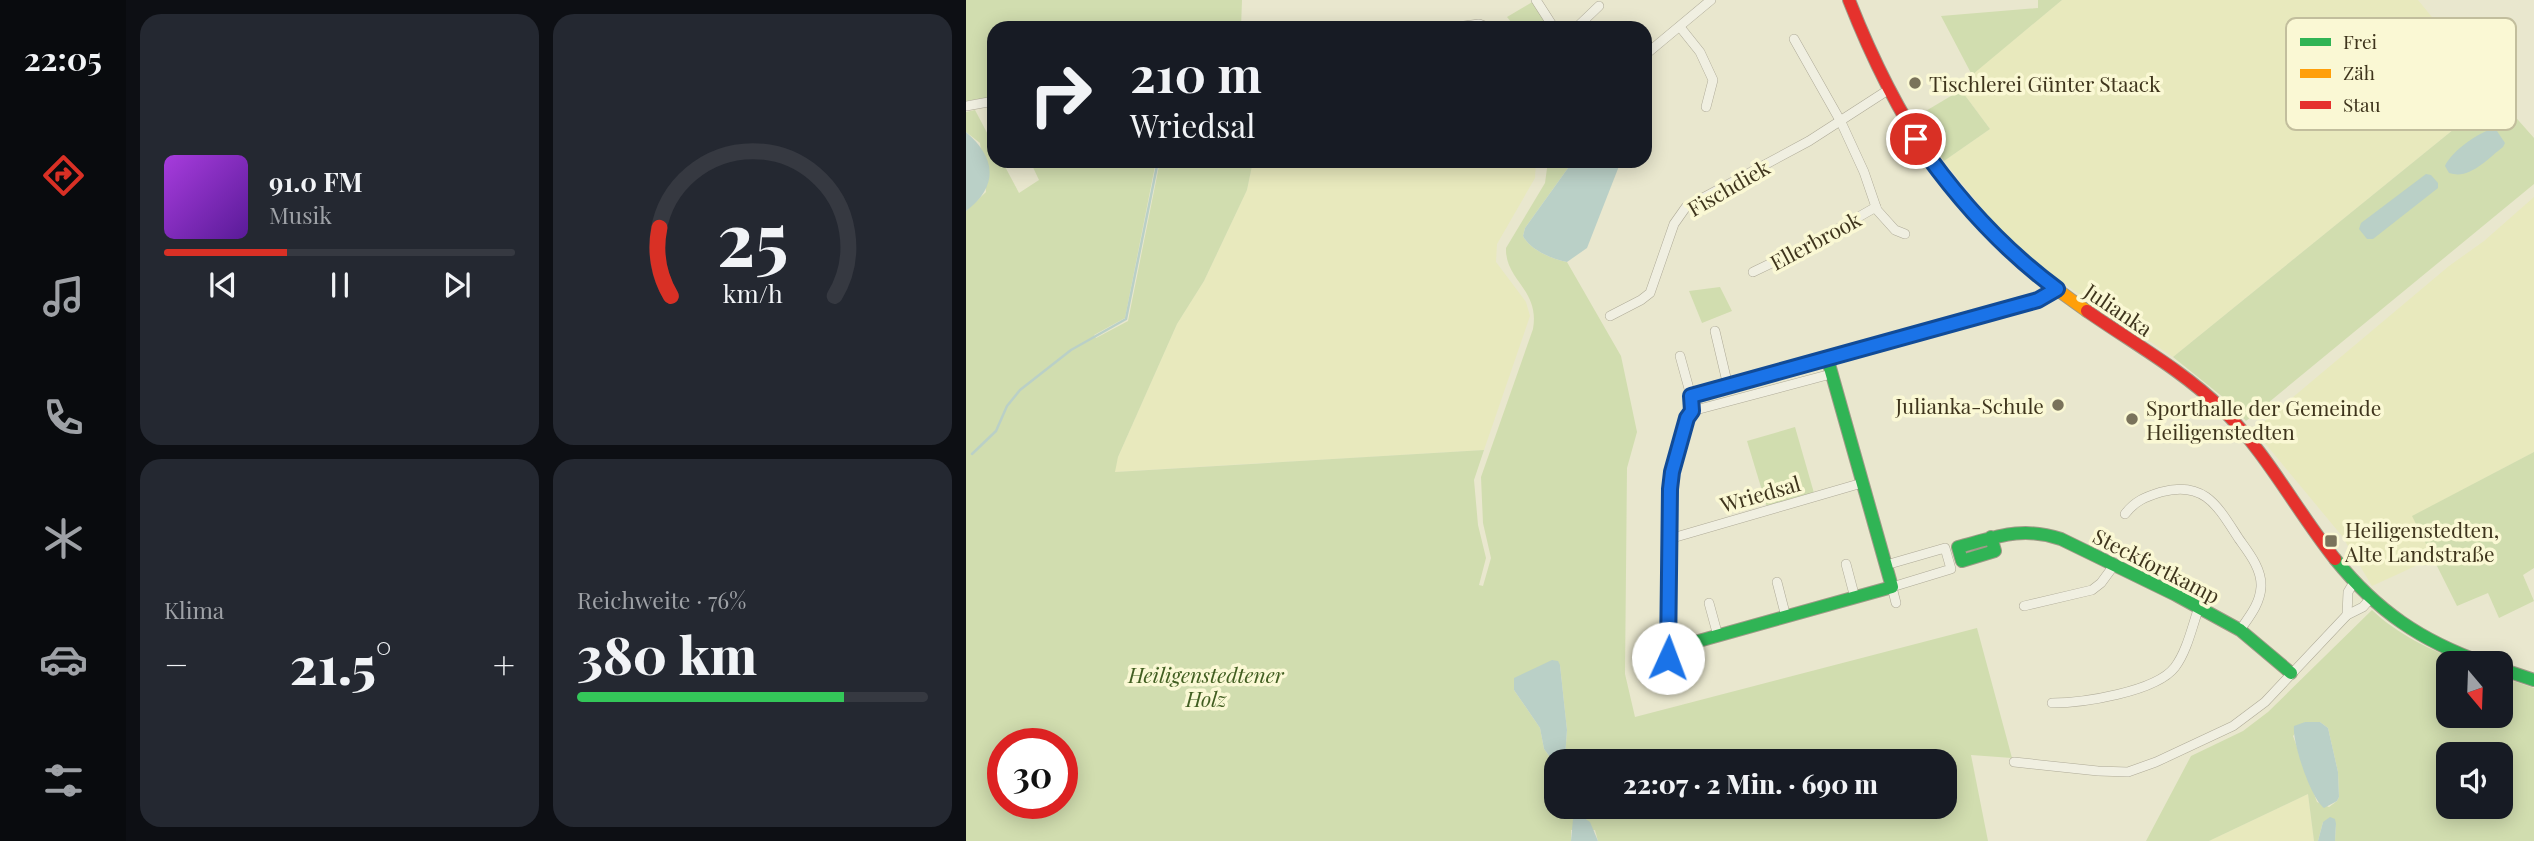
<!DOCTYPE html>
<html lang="de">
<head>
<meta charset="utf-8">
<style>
	:root { --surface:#171b24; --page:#242831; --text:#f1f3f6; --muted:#9ea1a6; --line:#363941; --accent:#d93025 }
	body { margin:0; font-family:"Playfair Display",serif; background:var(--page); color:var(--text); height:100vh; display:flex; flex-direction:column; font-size:26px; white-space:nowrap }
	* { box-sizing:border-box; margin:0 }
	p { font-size:23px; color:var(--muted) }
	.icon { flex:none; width:38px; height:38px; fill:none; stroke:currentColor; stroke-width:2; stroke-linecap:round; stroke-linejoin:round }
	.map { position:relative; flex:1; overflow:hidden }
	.drawer { display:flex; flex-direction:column; gap:14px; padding:14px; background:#0d0f14; width:840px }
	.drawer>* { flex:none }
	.guide { position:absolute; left:21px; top:21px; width:665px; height:147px; border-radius:21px; box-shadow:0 4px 18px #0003; background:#171b24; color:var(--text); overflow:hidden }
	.needle { width:46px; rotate:161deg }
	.controls { position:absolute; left:1470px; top:651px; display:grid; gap:14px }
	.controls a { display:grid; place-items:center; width:77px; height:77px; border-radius:14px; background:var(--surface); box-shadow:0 4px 18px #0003; font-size:35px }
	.speed { position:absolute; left:21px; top:728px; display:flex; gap:14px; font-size:35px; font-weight:700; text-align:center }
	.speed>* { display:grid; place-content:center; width:91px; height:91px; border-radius:50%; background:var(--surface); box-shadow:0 4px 18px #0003; line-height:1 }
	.speed .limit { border:10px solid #d22; background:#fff; color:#111 }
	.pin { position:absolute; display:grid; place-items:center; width:60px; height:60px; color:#fff; margin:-30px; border:4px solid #fff; border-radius:50%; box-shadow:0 2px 7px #0007 }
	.me { position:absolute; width:77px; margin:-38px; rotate:2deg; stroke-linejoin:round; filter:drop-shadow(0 0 5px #0008) }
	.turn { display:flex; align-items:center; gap:24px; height:147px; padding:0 28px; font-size:32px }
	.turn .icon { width:91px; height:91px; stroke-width:2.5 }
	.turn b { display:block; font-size:49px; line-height:60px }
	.big { font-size:52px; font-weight:800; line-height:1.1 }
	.drawer .card { flex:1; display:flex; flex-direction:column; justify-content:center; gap:10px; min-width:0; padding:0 24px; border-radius:21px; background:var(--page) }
	.drawer .dial { align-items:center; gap:0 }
	.dial svg { height:182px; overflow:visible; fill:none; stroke:var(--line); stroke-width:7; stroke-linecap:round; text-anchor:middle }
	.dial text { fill:var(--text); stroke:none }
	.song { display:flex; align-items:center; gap:21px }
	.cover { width:84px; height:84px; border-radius:10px; background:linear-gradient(135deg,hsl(280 70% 55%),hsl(270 70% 35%)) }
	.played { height:7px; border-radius:4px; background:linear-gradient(90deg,var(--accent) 35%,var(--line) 35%) }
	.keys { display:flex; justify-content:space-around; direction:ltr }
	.heat { display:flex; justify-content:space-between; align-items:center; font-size:38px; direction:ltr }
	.charge { height:10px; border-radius:5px; background:linear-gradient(90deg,#34c759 76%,var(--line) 0) }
	.drawer .tiles { flex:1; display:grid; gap:14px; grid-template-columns:repeat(2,1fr) }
	.trip { position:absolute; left:578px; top:749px; width:413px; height:70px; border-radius:21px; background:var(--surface); box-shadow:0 4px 18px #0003; font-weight:800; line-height:70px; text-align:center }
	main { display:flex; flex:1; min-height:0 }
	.tabs { display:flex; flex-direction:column; width:126px; justify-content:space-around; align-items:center; background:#090b0e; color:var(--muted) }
	.tabs .icon { width:49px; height:49px }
	.tabs .current { color:var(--accent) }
	.tabs b { font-size:32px; color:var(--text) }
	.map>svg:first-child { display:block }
	.farmland { fill:#e8e9bd }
	.green { fill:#d1ddaf; fill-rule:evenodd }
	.water { fill:#bad0c7 }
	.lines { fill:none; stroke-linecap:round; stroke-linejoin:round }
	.stream { stroke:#bad0c7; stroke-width:2.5 }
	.street-casing { stroke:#aeaa97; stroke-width:10 }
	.fast-casing { stroke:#9e9a87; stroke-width:14 }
	.slow-casing { stroke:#9e9a87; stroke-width:14 }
	.jam-casing { stroke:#9e9a87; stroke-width:14 }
	.street { stroke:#f0efe1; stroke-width:9 }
	.fast { stroke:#30b455; stroke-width:12 }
	.slow { stroke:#ff9f0a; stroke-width:12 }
	.jam { stroke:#e5322d; stroke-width:12 }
	.route-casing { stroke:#114b97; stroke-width:18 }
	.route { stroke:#1a73e8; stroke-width:12 }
	.poi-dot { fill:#7a735b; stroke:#faf8d4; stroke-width:2.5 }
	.labels { text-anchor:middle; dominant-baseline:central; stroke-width:7; stroke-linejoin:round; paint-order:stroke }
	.poi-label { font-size:21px; fill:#3f351d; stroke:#faf8d4; text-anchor:start }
	.street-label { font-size:21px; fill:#3f351d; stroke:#faf8d4 }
	.park-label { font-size:21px; font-style:italic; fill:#415e21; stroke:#faf8d4 }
	.key { fill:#faf8d4; stroke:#c2be9d; stroke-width:2 }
	.key-label { font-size:19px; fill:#3f351d }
</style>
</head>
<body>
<main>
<nav class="tabs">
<b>22:05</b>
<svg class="icon current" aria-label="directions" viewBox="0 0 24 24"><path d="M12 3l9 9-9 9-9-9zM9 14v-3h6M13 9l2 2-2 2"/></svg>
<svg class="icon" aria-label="music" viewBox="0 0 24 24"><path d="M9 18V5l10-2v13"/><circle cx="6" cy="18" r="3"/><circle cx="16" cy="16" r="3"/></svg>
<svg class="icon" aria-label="phone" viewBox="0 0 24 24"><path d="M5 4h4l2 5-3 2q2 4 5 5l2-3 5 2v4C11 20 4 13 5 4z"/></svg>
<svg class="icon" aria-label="climate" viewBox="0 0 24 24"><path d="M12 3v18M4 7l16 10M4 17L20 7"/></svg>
<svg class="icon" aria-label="car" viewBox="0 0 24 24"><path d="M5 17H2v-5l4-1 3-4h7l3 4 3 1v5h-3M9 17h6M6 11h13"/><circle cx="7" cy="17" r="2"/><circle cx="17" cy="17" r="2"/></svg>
<svg class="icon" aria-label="filters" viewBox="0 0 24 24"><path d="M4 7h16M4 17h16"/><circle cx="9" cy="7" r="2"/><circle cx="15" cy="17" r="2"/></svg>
</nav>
<section class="drawer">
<div class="tiles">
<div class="card">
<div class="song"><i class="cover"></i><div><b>91.0 FM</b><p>Musik</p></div></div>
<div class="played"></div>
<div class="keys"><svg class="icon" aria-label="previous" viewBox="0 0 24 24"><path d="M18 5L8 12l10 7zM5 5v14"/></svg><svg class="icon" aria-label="pause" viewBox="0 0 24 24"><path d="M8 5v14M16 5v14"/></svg><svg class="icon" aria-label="next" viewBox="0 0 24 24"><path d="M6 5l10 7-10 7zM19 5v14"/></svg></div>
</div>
<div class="card dial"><svg viewBox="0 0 100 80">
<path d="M14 69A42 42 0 1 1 86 69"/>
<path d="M14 69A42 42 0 0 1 9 39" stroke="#d93025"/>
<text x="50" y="56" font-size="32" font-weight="700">25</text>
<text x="50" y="72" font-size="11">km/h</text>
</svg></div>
<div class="card"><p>Klima</p>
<div class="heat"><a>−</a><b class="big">21.5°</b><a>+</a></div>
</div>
<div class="card"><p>Reichweite · 76%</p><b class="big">380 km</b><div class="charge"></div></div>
</div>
</section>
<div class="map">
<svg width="1568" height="841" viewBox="0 0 1568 841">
	<rect width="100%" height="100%" fill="#e9e7ce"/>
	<g class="farmland">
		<path d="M1096,0H1452L1530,95L1207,357L1079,271L1035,232L978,161L1024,129L992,86Z"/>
		<path d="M287,161H570L569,178L531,244L530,262L560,302L564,316L518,450L148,472L152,457L211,324L238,281L281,190Z"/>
		<path d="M1568,197V452L1447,516L1467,558L1406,586L1376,536L1288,430L1483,266L1518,241Z"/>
		<path d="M1342,794L1348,841H1243Z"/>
	</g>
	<g class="green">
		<path d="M0,0H276L275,28H28V97L0,101Z"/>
		<path d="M1072,0H1096L1006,75L975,16L1072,8Z"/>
		<path d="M568,1L583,25L578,28H550L541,17Z"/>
		<path d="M995,90L1024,129L978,161L948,118Z"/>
		<path d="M1530,95L1568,138V184L1280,421L1263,402L1207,357Z"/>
		<path d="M9,110L28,146V161H36L53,193L73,180L64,161H190L159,318L128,335L130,338L162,321L194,161H287L281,190L238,281L211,324L152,457L149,472L518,450L508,480L512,525L520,558L513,585L517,586L525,558L517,523L515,477L567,329C574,289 539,281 540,248L579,183L582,161H607L559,228L557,236C564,250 586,259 601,262L655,356L671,432L661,468L659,674L669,717L1011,628L1046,758L1005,755L1022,841H632L629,830H605V841H0V211L20,192L14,143L0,132V112ZM594,665L601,730L599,758L601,761H978V807H590V765L578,749L574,728L548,690ZM37,744H96V803H37Z"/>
		<path d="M754,287L766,311L736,323L723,291Z"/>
		<path d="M829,427L848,493L801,507L781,441Z"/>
		<path d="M1568,452V568L1557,575L1568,601L1533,618L1522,593L1491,606L1446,516Z"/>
		<path d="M1406,610C1432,635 1464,649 1497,663H1482V716H1535V677L1568,688V841H1369L1370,824L1357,822L1352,841H1348L1342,794L1243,841H1180L1225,756L1277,731L1302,712ZM1339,722H1354L1362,728L1372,772L1373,797L1371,801L1363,807L1351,802L1327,736ZM1482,754H1535V807H1482Z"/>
	</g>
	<g class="water">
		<path d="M1523,130L1531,131L1539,143L1537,147C1521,159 1504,180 1483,173L1479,166C1485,152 1509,135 1523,130Z"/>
		<path d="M0,132C30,158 33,186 0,211Z"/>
		<path d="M607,161H655L621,248L601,262C586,259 564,250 557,236L559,228Z"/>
		<path d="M1460,174L1465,175L1472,183V188L1407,239H1401L1393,229L1395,223Z"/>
		<path d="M586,660L592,661L594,665L601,730L599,758L601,761H590V765L578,749L574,728L548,690V678Z"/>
		<path d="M1354,722L1362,728L1372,772L1373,797L1371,801L1358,808C1345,799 1326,742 1328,726L1339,722Z"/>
		<path d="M615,816L624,822L632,841H605L607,819Z"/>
		<path d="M1364,817L1369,819L1370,824L1369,841H1352L1357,822Z"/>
	</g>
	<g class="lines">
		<path class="stream" d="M6,454L30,431L41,406L54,390L105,350L160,319L192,161"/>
		<defs>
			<g id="street">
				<path d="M570,0L588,28"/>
				<path d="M714,27L734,52L747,80L740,107"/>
				<path d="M483,28L513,24L524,28"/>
				<path d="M610,28L633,6"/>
				<path d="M828,39L875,122L898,172L911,210L929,230L939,234"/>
				<path d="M679,55L745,0"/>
				<path d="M0,106L28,101"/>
				<path d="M787,272L845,244L910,207"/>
				<path d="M644,316L675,300L684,293L708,224L720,207L843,141L922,90"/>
				<path d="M749,331L762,386"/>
				<path d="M714,356L725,396"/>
				<path d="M726,411L865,374"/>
				<path d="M1159,514C1169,501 1179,497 1195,492C1239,480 1252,507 1273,539C1283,553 1296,569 1295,587C1294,604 1283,617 1274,630"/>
				<path d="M703,539L896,483"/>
				<path d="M880,564L889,598"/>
				<path d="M920,565L979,548L985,569L926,587L930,603"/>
				<path d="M811,582L820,617"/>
				<path d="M743,603L752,636"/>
				<path d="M1058,606L1126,590L1135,583L1149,564"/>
				<path d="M1381,615L1382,592L1388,582"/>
				<path d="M704,650L705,671"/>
				<path d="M1086,703C1116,703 1190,692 1209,667C1221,651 1226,627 1233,607"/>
				<path d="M1048,762L1132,771L1162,772L1190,762L1267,726L1299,702L1381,615L1397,607L1404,599"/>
			</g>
			<g id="fast">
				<path d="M725,403V396L1072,300L1091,289"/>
				<path d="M1025,537L1029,551L996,561L992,547C1030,537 1056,526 1095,539L1210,595L1274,630L1325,673"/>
				<path d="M1369,559C1411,611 1455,641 1518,663"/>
				<path d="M704,649L926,587L861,357"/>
				<path d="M1535,669L1568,680"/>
			</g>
			<path id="slow" d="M964,158C1006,218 1061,270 1121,311"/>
			<g id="jam">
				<path d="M883,0C905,56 930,108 964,158"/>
				<path d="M1121,311C1167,343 1216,370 1256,409C1301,453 1330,510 1369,559"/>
				<path d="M704,649V489L706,472L721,418L726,411L725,403"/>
			</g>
		</defs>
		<use href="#street" class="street-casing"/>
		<use href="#fast" class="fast-casing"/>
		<use href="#slow" class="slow-casing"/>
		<use href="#jam" class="jam-casing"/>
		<use href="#street" class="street"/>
		<use href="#fast" class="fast"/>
		<use href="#slow" class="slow"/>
		<use href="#jam" class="jam"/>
	</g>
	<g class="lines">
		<defs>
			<path id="route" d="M702,658L704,489L706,472L721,418L726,411L725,396L1072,300L1091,289C1034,247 989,196 950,139"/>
		</defs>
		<use href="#route" class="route-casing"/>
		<use href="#route" class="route"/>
	</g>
	<g class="poi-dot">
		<circle cx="949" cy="83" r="7"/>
		<circle cx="1092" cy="405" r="7"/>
		<circle cx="1166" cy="419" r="7"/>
		<rect x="1358" y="534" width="14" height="14" rx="3.5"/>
	</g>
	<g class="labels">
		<g class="poi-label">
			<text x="963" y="83">Tischlerei Günter Staack</text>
			<text x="1078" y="405" text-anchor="end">Julianka-Schule</text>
			<text x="1180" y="407">Sporthalle der Gemeinde<tspan x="1180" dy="24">Heiligenstedten</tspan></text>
			<text x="1379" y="529">Heiligenstedten,<tspan x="1379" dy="24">Alte Landstraße</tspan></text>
		</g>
		<g class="street-label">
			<text transform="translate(762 187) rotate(-30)">Fischdiek</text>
			<text transform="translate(849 240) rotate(-28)">Ellerbrook</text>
			<text transform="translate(1153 309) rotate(34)">Julianka</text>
			<text transform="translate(794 493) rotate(-16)">Wriedsal</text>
			<text transform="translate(1191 565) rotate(27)">Steckfortkamp</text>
		</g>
		<g class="park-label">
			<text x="240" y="674">Heiligenstedtener<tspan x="240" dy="24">Holz</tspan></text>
		</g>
	</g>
	<rect x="1320" y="18" width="230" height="112" rx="10" class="key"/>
	<rect x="1334" y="38" width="31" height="8" fill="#30b455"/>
	<rect x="1334" y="69" width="31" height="9" fill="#ff9f0a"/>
	<rect x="1334" y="101" width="31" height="8" fill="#e5322d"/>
	<g class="key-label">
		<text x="1377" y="49">Frei</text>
		<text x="1377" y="80">Zäh</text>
		<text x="1377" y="112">Stau</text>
	</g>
</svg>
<div class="controls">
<a><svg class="needle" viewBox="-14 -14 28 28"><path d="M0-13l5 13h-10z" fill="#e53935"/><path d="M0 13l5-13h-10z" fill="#9ea1a6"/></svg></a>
<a><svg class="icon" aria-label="sound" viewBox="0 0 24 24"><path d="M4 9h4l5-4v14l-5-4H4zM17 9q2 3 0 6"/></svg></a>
</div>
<div class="speed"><div class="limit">30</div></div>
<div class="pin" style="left:950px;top:139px;background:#d93025"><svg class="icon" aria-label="arrive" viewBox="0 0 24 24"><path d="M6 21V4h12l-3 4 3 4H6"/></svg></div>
<svg class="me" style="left:702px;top:658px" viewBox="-20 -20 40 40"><circle r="19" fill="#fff"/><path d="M0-13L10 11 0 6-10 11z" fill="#1a73e8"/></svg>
<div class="trip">22:07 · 2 Min. · 690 m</div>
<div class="guide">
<div class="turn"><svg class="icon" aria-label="right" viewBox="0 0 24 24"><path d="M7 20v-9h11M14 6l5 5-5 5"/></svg><div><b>210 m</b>Wriedsal</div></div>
</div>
</div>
</main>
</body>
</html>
